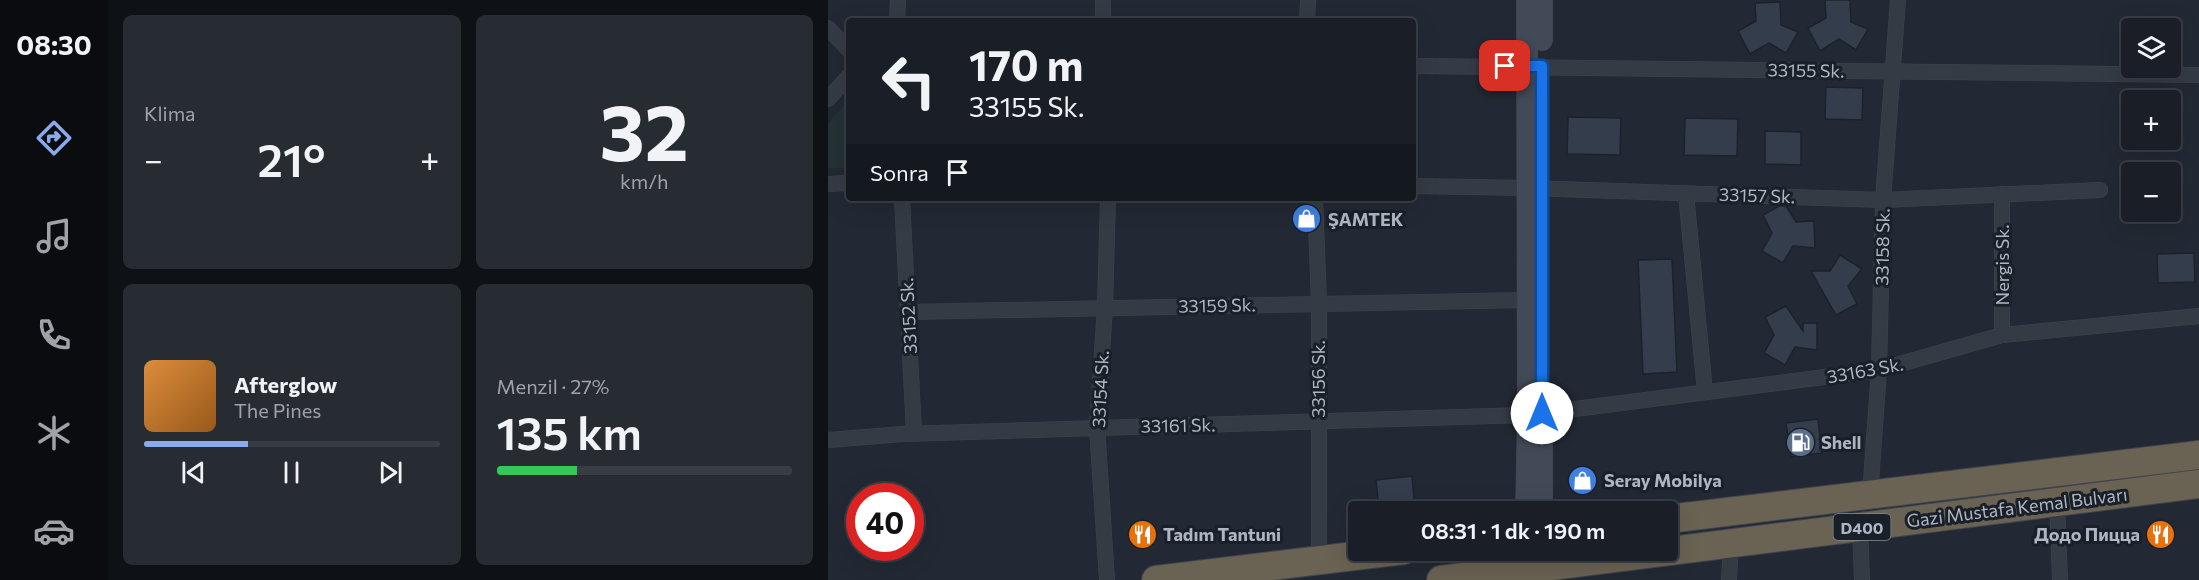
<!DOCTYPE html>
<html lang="tr">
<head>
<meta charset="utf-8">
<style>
	:root { --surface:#1a1f27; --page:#272c33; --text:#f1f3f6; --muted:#9fa2a7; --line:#383d44; --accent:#8aabeb }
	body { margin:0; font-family:Commissioner,sans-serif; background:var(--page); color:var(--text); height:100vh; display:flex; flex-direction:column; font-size:22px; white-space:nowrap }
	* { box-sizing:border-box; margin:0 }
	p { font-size:20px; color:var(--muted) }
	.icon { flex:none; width:33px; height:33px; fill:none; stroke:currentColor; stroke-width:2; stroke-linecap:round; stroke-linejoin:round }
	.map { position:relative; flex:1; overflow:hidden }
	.side { display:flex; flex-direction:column; gap:15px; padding:15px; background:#0e1115; width:720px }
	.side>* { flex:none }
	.banner { position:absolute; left:18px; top:18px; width:570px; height:183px; border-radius:6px; box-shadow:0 6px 24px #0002,0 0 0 2px var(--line); background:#1a1f27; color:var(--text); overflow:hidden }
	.tools { position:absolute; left:1293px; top:18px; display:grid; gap:12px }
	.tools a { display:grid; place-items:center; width:60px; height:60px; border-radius:6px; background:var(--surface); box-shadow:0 6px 24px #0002,0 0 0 2px var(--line); font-size:30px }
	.speed { position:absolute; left:18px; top:483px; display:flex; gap:12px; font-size:30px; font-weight:700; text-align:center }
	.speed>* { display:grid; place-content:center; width:78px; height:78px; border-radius:50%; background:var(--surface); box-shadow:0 6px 24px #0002,0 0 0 2px var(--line); line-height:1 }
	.speed .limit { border:9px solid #d22; background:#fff; color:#111 }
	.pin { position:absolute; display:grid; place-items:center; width:51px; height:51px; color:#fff; margin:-26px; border-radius:12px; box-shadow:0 3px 9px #0006 }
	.me { position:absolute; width:66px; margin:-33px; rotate:0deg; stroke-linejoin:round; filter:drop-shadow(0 0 4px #0008) }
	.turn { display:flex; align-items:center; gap:21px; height:126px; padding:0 24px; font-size:27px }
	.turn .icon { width:78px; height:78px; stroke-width:2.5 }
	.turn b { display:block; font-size:42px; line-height:51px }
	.then { display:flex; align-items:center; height:57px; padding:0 24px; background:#0003; gap:12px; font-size:22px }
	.big { font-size:45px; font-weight:600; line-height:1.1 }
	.side .card { flex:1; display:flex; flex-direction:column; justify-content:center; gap:9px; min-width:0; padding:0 21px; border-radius:9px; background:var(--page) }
	.side .dial { align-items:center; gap:0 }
	.dial b { font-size:78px; line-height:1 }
	.song { display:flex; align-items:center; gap:18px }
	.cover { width:72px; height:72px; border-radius:9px; background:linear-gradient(135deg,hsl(30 70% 55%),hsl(30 70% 35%)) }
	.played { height:6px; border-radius:3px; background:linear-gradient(90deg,var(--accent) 35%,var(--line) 35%) }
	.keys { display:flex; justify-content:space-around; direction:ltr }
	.heat { display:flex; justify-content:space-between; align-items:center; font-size:33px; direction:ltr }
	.charge { height:9px; border-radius:4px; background:linear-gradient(90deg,#34c759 27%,var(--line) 0) }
	.side .tiles { flex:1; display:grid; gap:15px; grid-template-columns:repeat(2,1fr) }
	.trip { position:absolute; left:520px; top:501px; width:330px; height:60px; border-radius:6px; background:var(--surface); box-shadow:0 6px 24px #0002,0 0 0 2px var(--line); font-weight:600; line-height:60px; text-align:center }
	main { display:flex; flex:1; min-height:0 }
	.menu { display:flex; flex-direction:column; width:108px; justify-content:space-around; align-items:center; background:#0a0c10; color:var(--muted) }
	.menu .icon { width:42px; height:42px }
	.menu .on { color:var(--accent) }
	.menu b { font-size:27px; color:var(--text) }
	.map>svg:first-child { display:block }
	.green { fill:#243235 }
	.building { fill:#343d4b; stroke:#1c222b; stroke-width:1.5 }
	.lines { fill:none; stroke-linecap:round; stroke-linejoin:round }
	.street-casing { stroke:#3e444e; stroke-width:16 }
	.secondary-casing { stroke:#3e444e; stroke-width:22 }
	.highway-casing { stroke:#3f454f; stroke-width:30 }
	.street { stroke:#353b45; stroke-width:15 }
	.secondary { stroke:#434a57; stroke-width:21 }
	.highway { stroke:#6a6253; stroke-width:28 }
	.route-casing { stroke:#114b97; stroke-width:15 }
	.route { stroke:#1a73e8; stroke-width:10 }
	.labels { text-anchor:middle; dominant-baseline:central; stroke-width:6; stroke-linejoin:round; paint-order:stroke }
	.shield { fill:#1a2029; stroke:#828894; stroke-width:1.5 }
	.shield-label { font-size:16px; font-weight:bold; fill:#afb5c2 }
	.street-label { font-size:18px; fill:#afb5c2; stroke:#1a2029 }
	.poi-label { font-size:18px; font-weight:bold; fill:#afb5c2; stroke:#1a2029; text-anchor:start }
</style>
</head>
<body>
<main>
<nav class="menu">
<b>08:30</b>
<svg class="icon on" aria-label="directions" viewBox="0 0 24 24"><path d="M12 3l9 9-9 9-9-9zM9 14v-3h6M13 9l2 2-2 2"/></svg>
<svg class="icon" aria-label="music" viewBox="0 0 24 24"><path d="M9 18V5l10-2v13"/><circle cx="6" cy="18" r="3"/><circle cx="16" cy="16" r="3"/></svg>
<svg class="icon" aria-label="phone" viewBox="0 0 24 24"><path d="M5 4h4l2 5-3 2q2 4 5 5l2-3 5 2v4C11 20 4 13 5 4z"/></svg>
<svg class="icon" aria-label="climate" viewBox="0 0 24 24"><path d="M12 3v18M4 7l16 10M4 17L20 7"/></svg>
<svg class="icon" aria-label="car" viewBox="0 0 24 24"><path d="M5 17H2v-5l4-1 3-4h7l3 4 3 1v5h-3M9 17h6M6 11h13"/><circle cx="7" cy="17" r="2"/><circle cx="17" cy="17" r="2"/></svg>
</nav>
<section class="side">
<div class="tiles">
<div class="card"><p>Klima</p>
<div class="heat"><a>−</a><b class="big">21°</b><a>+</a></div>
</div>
<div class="card dial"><b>32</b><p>km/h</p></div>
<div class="card">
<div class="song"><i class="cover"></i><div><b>Afterglow</b><p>The Pines</p></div></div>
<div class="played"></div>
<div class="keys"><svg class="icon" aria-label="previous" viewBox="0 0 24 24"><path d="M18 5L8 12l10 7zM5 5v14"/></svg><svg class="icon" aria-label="pause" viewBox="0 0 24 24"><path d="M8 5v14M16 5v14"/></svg><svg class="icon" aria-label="next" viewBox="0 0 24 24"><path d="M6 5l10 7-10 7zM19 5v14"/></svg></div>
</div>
<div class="card"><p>Menzil · 27%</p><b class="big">135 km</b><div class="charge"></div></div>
</div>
</section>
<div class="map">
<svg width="1371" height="580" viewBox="0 0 1371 580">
	<rect width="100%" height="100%" fill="#222934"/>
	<path class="green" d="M21,100V168H0V124Z"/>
	<g class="building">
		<path d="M997,0H1022L1023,22L1040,29L1028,50L1011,39L992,51L980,28L998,18Z"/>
		<path d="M952,2L953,25L970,32L958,53L941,43L922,54L910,31L928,21L927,3Z"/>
		<path d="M998,87L1035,88L1034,120L997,119Z"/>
		<path d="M740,117L793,118L792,155L739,154Z"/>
		<path d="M857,118L910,119L909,156L856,155Z"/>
		<path d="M937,131L973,132V165L937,164Z"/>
		<path d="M951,206H958L968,222L986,221L987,248L965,246L955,263L934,251L944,233L935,215Z"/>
		<path d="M1366,253L1367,282L1330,283L1329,254Z"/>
		<path d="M1012,255L1034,269L1020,286L1029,304L1008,315L983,271H1002Z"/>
		<path d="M844,259L849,372L815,374L810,260Z"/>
		<path d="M958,306L975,331V323H989V350L967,347L957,365L936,353L946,335L937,317Z"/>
		<path d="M990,419L994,453L963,457L958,423Z"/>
		<path d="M584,476L587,509L551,512L548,480Z"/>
	</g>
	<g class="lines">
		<defs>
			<g id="street">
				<path d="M69,21L70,0"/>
				<path d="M275,21V0"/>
				<path d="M479,21L480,0"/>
				<path d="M0,28L21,50"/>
				<path d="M585,66L1371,75"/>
				<path d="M0,99L21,76"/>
				<path d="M0,184L21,183"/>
				<path d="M585,186L700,188L1055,200L1272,190"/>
				<path d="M858,193L877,392"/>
				<path d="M74,198L86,433"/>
				<path d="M487,198L491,303V561"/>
				<path d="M80,312L699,300"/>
				<path d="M1174,335V194"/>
				<path d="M0,440L75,434L700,415L1051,370L1174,335L1371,316"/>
				<path d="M1042,495L1051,370L1055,200L1070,0"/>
				<path d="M1229,502L1232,580"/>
				<path d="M1032,527L1034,580"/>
				<path d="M279,580L269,427L277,307L280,198"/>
				<path d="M901,580L903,543"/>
			</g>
			<g id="secondary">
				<path d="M714,40V0"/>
				<path d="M714,428V512"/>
				<path d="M698,512L700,415L699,0"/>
			</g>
			<g id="highway">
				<path d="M840,519L1371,455"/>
				<path d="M328,580L576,550"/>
				<path d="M613,580L1371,484"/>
			</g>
		</defs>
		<use href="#street" class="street-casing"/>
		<use href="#secondary" class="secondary-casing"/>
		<use href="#highway" class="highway-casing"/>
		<use href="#street" class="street"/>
		<use href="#secondary" class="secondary"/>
		<use href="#highway" class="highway"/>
	</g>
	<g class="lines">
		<defs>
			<path id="route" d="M677,66H714V413"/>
		</defs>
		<use href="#route" class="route-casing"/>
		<use href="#route" class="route"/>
	</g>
	<defs>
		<symbol id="shop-disc" viewBox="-11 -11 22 22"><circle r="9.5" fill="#3f7fe0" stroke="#1a2029"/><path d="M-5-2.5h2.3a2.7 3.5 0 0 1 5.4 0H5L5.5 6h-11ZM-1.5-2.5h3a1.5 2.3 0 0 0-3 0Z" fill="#fff"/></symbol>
		<symbol id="fuel-disc" viewBox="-11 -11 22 22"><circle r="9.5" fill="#5c6f8a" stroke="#1a2029"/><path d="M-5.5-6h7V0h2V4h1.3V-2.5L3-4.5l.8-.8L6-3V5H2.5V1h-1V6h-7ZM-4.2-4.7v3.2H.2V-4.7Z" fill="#fff"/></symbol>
		<symbol id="restaurant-disc" viewBox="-11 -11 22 22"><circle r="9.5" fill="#e8710a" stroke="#1a2029"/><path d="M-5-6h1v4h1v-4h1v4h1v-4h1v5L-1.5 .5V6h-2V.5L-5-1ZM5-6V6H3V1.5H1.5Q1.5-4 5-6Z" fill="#fff"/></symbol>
	</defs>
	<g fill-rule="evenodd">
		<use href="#shop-disc" x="462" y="202" width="33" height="33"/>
		<use href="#fuel-disc" x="956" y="426" width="33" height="33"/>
		<use href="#shop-disc" x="738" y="464" width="33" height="33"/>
		<use href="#restaurant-disc" x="298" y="518" width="33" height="33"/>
		<use href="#restaurant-disc" x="1316" y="518" width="33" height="33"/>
	</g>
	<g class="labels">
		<rect class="shield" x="1005.5" y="514" width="57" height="26" rx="4.5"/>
		<g class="shield-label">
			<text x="1034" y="527">D400</text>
		</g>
		<g class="street-label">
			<text transform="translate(978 70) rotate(1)">33155 Sk.</text>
			<text transform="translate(929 195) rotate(2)">33157 Sk.</text>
			<text transform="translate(1054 247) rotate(-89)">33158 Sk.</text>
			<text transform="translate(1174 265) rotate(-90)">Nergis Sk.</text>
			<text transform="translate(389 305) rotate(-1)">33159 Sk.</text>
			<text transform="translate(80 316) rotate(-93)">33152 Sk.</text>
			<text transform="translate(1037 370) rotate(-10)">33163 Sk.</text>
			<text transform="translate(490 379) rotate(-90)">33156 Sk.</text>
			<text transform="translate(272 389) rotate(-87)">33154 Sk.</text>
			<text transform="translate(350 425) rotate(-1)">33161 Sk.</text>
			<text transform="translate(1189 507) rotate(-7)">Gazi Mustafa Kemal Bulvarı</text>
		</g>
		<g class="poi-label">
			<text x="500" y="219">ŞAMTEK</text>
			<text x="993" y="442">Shell</text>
			<text x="776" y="480">Seray Mobilya</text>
			<text x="335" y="534">Tadım Tantuni</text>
			<text x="1312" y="534" text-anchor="end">Додо Пицца</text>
		</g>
	</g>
</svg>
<div class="tools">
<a><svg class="icon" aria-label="layers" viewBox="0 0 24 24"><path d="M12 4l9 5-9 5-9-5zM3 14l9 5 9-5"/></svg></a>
<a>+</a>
<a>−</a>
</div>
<div class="speed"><div class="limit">40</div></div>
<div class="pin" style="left:677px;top:66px;background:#d93025"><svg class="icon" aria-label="arrive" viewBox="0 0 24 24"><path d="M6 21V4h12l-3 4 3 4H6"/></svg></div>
<svg class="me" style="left:714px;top:413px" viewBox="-20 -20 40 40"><circle r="19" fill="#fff"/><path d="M0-13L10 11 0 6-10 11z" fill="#1a73e8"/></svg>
<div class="trip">08:31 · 1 dk · 190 m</div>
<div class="banner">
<div class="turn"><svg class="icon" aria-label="left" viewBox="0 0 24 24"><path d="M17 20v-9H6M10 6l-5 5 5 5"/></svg><div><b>170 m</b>33155 Sk.</div></div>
<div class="then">Sonra<svg class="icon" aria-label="arrive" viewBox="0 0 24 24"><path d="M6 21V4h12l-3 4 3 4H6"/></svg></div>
</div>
</div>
</main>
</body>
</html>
